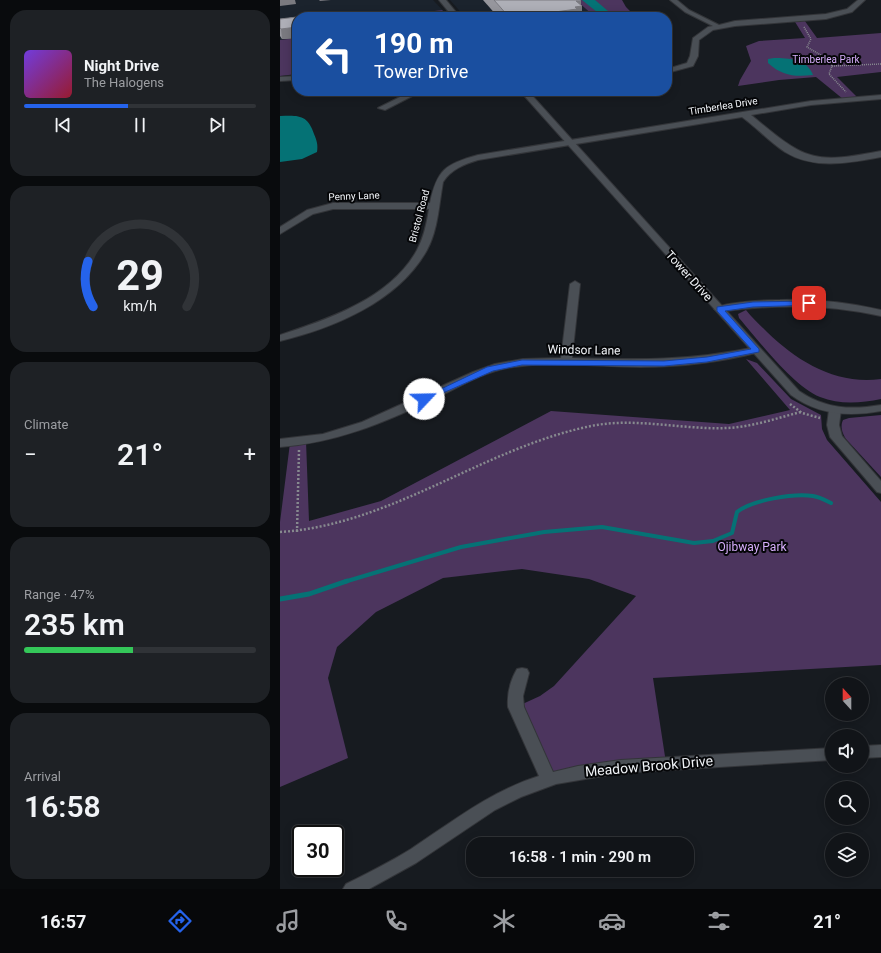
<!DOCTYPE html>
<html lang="en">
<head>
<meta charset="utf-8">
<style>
	:root { --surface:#111418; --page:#1e2125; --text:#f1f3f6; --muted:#9c9ea2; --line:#303337; --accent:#2563eb }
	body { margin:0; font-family:Roboto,sans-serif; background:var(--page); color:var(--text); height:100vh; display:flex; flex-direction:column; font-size:15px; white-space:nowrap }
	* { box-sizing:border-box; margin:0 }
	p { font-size:13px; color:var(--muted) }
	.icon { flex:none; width:22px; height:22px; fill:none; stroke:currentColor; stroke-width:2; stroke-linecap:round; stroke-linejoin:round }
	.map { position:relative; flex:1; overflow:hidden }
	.side { display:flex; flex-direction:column; gap:10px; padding:10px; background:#090b0d; width:280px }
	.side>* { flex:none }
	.top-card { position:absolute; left:12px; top:12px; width:380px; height:84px; border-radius:16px; box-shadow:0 2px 10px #0003,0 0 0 1px var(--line); background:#1a4fa0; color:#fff; overflow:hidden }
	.needle { width:26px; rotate:339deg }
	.fabs { position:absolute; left:545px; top:677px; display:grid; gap:8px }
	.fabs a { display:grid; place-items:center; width:44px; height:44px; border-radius:50%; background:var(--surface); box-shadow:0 2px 10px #0003,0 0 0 1px var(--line); font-size:20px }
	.speed { position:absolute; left:12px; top:825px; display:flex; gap:8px; font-size:20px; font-weight:700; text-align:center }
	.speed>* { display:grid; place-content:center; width:52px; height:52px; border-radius:50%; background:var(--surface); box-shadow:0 2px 10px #0003,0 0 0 1px var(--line); line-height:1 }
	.speed .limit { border:2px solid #111; border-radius:6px; background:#fff; color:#111 }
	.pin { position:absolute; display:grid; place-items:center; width:34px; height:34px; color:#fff; margin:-17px; border-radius:8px; box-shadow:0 2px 6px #0006 }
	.me { position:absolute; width:44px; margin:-22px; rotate:66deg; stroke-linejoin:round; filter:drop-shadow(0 0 3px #0008) }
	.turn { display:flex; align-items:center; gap:14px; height:84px; padding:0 16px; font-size:18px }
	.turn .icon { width:52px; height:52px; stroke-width:2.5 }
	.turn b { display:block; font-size:28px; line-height:34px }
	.big { font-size:30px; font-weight:600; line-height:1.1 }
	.side .card { flex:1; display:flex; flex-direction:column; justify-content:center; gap:6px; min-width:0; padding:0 14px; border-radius:16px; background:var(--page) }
	.side .dial { align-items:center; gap:0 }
	.dial svg { height:104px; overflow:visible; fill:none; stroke:var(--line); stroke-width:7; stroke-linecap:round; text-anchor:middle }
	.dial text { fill:var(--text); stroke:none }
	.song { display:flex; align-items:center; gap:12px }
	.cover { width:48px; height:48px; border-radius:6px; background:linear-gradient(135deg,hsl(260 70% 55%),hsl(350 70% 35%)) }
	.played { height:4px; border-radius:2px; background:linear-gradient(90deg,var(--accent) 45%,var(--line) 45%) }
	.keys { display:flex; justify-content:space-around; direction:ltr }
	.heat { display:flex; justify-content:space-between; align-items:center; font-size:22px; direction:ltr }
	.charge { height:6px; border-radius:3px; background:linear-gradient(90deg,#34c759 47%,var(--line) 0) }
	.trip { position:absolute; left:186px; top:837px; width:228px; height:40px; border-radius:16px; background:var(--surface); box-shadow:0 2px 10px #0003,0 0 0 1px var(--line); font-weight:600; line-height:40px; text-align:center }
	.tab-bar { display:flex; height:64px; justify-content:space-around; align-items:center; background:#07080a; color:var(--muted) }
	.tab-bar .icon { width:28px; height:28px }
	.tab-bar .current { color:var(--accent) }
	.tab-bar b { font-size:18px; color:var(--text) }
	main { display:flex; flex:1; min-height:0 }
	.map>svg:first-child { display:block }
	.built { fill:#1b232d }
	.green { fill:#4c355e }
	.water { fill:#057275 }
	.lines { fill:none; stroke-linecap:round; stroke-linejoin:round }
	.stream-far1 { stroke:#057275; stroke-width:4 }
	.stream { stroke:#057275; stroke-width:5 }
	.street-casing { stroke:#333539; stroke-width:2 }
	.secondary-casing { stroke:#333539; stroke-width:2 }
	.path-far1 { stroke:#878a8f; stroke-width:1.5; stroke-dasharray:1 1; stroke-linecap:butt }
	.path { stroke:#878a8f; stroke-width:2.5; stroke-dasharray:2 2; stroke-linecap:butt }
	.street { fill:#4a4f55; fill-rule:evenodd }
	.secondary { fill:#4a4f55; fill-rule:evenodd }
	.wall { fill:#96969d }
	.shaded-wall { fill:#7a7a80 }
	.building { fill:#aeafb7; stroke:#7a7a80 }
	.route { fill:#2563eb; stroke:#184099 }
	.labels { text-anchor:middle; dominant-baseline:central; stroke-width:4; stroke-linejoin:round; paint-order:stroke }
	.far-park-label { font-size:10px; fill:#d6adfa; stroke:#050608 }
	.far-street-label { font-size:10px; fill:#f0f3f7; stroke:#050608 }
	.street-label { font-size:12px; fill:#f0f3f7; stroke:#050608 }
	.park-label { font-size:12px; fill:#d6adfa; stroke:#050608 }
	.near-street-label { font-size:14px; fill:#f0f3f7; stroke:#050608 }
</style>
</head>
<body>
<main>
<section class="side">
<div class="card">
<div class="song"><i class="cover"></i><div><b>Night Drive</b><p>The Halogens</p></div></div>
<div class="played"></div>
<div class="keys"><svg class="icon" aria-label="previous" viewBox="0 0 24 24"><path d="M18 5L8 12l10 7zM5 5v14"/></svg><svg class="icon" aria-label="pause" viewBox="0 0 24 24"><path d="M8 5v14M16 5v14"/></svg><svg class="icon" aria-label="next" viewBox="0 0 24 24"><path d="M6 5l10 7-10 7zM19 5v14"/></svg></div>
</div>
<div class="card dial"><svg viewBox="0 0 100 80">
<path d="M14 69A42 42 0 1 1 86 69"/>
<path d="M14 69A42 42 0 0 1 10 34" stroke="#2563eb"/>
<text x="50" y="56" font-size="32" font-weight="700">29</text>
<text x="50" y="72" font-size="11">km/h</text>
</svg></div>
<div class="card"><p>Climate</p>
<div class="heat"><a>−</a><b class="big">21°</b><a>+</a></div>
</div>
<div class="card"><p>Range · 47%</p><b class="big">235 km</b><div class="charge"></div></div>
<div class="card"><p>Arrival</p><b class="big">16:58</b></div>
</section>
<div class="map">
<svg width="601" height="889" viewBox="0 0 601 889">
	<rect width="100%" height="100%" fill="#171b20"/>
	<g class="built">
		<path d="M0,0H153L169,17H17V48L0,50Z"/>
		<path d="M170,0H333L354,17H185Z"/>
	</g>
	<g class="green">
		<path d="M296,0H342L346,7L356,17H315Z"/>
		<path d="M162,10L169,17H117L123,15Z"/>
		<path d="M512,17H522L537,38L601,33V72L557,77L578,98L563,99L536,77L499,80L458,86L460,80L471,61L466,46L479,41L525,38Z"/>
		<path d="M17,38V74L0,76V40Z"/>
		<path d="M466,310C472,318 480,325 487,332C518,362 556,385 601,379V399C581,403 560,405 540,397C513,386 479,341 459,318L458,314Z"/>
		<path d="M466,359L477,363L511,399L541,415L542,429L547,440L601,502V665L373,678L386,763L268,779L236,707L260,696L274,686L356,596L309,579L242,569L163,578L96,612L57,647L48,678L68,758L0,787V522L10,443L26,441L29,521L101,501L271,411L449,424L510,410Z"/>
		<path d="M601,415V477L566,439C562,433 560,426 563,420L569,418Z"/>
	</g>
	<g class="water">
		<path d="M302,0H315L328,11L317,12Z"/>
		<path d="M494,58C509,58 527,59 533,75C515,77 502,76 488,63V59Z"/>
		<path d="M0,116C19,115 28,115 34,134C37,141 38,145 37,152L22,159L0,162Z"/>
	</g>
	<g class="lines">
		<path class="stream-far1" d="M64,582L181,547L264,532L322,527L414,543L433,541L452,533L457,512C472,500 514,493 533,496C540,497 545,500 551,503"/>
		<path class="stream" d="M0,599L29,594L67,581"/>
		<defs>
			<g id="street">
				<path d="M390,0H397L409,10L439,25L455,21L546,14L567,9L578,0H585L572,12L546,19L455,26L433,30L419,40L418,56L413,66L387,73V69L407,63L410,56L413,38L428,27L433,26L405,12Z"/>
				<path d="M17,76V80L0,81V77Z"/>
				<path d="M132,91H142L105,110L98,108Z"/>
				<path d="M242,91H261L245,95L241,93Z"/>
				<path d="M601,95V99L531,105L471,115C524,159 531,165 601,151V157C569,163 534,170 505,152C490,142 477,128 462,117L198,160C185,164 171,169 163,182C159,204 158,230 147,250C119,301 54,328 0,341V335C49,319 111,298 137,250C144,237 147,222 149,209H53L33,214L0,234V227L27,210L53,203H150C157,170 165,164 198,155L531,101Z"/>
				<path d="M295,281L300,284L292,358C358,360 410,361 476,347L481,350L480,352C441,362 400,367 360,367C316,367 271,360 227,368C201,373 176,389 152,400C103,423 55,443 0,447V439L43,434L82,422L193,372L215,364L243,359L281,358L290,284Z"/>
				<path d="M500,300C534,299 567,302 601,310V316C547,304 494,304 439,312L434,309C440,302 488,300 500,300Z"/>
				<path d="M555,407L561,410L559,425L562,436L601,481V493L597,492L550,437L547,425L549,410Z"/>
				<path d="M242,668L247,669L249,673L243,696L244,707L273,772L298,766L341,760L552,748V760L341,773L276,784L241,797L215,810L136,863L89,889H63L66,884C88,873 110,862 131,849C172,822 211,791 259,776L228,707C227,694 230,681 237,669Z"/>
				<path d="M601,745V757L582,758V746Z"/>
			</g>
			<g id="secondary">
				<path d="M159,0H166L180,17H173Z"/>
				<path d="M240,91H248L519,391C545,409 571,410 601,405V411C569,417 538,415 511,395Z"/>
			</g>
		</defs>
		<use href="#street" class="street-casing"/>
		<use href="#secondary" class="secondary-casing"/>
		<g class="path-far1">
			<path d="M524,27L531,39L527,47L549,60L552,66L549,74L566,92"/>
			<path d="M552,66L601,64"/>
		</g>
		<g class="path">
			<path d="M510,404L522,413L540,418"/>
			<path d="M0,532C112,525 203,448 311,426C356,417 402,430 447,428C472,427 497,418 521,412"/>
			<path d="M17,532L19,450"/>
		</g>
		<use href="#street" class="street"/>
		<use href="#secondary" class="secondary"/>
	</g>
	<g class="wall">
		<path d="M203,0H300L302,17H218Z"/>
		<path d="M17,17V38L2,39L0,36V19Z"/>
	</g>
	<g class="shaded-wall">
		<path d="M0,0H15L16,4L0,6Z"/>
		<path d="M39,0H51L40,1Z"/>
		<path d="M296,1H301V6H302V17H238Z"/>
		<path d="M101,15V17H87Z"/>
		<path d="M17,27V38L2,39L1,29Z"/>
	</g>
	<g class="building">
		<path d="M214,0H300L301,1H296L302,6L295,7L297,9L238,17H229Z"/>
		<path d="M99,12L101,15L87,17H79L77,14Z"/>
		<path d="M51,13L53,17H17V27L1,29L0,28V19Z"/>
	</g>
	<path class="route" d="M529,301L532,302V305L473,307L445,311L479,349V352L427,362L384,366L242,365L213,371L147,400H141L140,399L207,367L242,360L384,361L427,357L471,349L437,311V307L473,302Z"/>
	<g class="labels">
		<g class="far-park-label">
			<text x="546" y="59">Timberlea Park</text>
		</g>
		<g class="far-street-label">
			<text transform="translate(443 106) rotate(-9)">Timberlea Drive</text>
			<text transform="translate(74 196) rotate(-2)">Penny Lane</text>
			<text transform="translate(139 216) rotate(-75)">Bristol Road</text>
		</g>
		<g class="street-label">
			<text transform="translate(409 276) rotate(48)">Tower Drive</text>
			<text transform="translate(304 350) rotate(1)">Windsor Lane</text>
		</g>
		<g class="park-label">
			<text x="472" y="547">Ojibway Park</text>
		</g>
		<g class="near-street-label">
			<text transform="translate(369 766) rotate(-5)">Meadow Brook Drive</text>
		</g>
	</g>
</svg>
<div class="fabs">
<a><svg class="needle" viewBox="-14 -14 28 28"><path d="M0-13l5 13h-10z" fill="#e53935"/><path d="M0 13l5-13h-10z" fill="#9c9ea2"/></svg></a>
<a><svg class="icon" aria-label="sound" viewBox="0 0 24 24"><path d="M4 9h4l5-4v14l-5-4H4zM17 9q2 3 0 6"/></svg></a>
<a><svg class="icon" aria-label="search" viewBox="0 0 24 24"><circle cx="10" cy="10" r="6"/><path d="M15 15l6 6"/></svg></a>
<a><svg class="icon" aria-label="layers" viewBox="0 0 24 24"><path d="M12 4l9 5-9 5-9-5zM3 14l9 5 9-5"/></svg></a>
</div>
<div class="speed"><div class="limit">30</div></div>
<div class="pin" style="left:529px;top:303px;background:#d93025"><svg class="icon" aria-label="arrive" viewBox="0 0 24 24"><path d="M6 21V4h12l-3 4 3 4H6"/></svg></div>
<svg class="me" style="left:144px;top:399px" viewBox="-20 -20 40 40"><circle r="19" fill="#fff"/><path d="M0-13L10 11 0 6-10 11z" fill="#2563eb"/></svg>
<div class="trip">16:58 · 1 min · 290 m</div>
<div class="top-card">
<div class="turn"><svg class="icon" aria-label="left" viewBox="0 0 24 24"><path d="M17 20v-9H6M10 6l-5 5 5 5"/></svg><div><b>190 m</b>Tower Drive</div></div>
</div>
</div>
</main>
<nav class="tab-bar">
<b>16:57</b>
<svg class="icon current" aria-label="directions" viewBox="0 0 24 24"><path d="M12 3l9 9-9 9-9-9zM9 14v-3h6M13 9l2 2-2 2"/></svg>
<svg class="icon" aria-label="music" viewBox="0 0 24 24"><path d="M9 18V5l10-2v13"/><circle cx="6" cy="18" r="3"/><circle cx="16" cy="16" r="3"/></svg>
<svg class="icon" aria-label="phone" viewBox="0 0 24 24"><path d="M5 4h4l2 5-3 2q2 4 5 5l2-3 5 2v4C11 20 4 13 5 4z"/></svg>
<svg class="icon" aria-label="climate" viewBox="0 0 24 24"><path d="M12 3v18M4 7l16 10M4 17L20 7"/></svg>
<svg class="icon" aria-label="car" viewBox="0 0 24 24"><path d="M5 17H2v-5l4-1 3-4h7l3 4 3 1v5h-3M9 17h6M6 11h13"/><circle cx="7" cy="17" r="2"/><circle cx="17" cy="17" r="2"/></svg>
<svg class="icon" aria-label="filters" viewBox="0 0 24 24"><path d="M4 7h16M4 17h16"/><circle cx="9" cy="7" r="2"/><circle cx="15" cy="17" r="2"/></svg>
<b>21°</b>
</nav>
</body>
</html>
